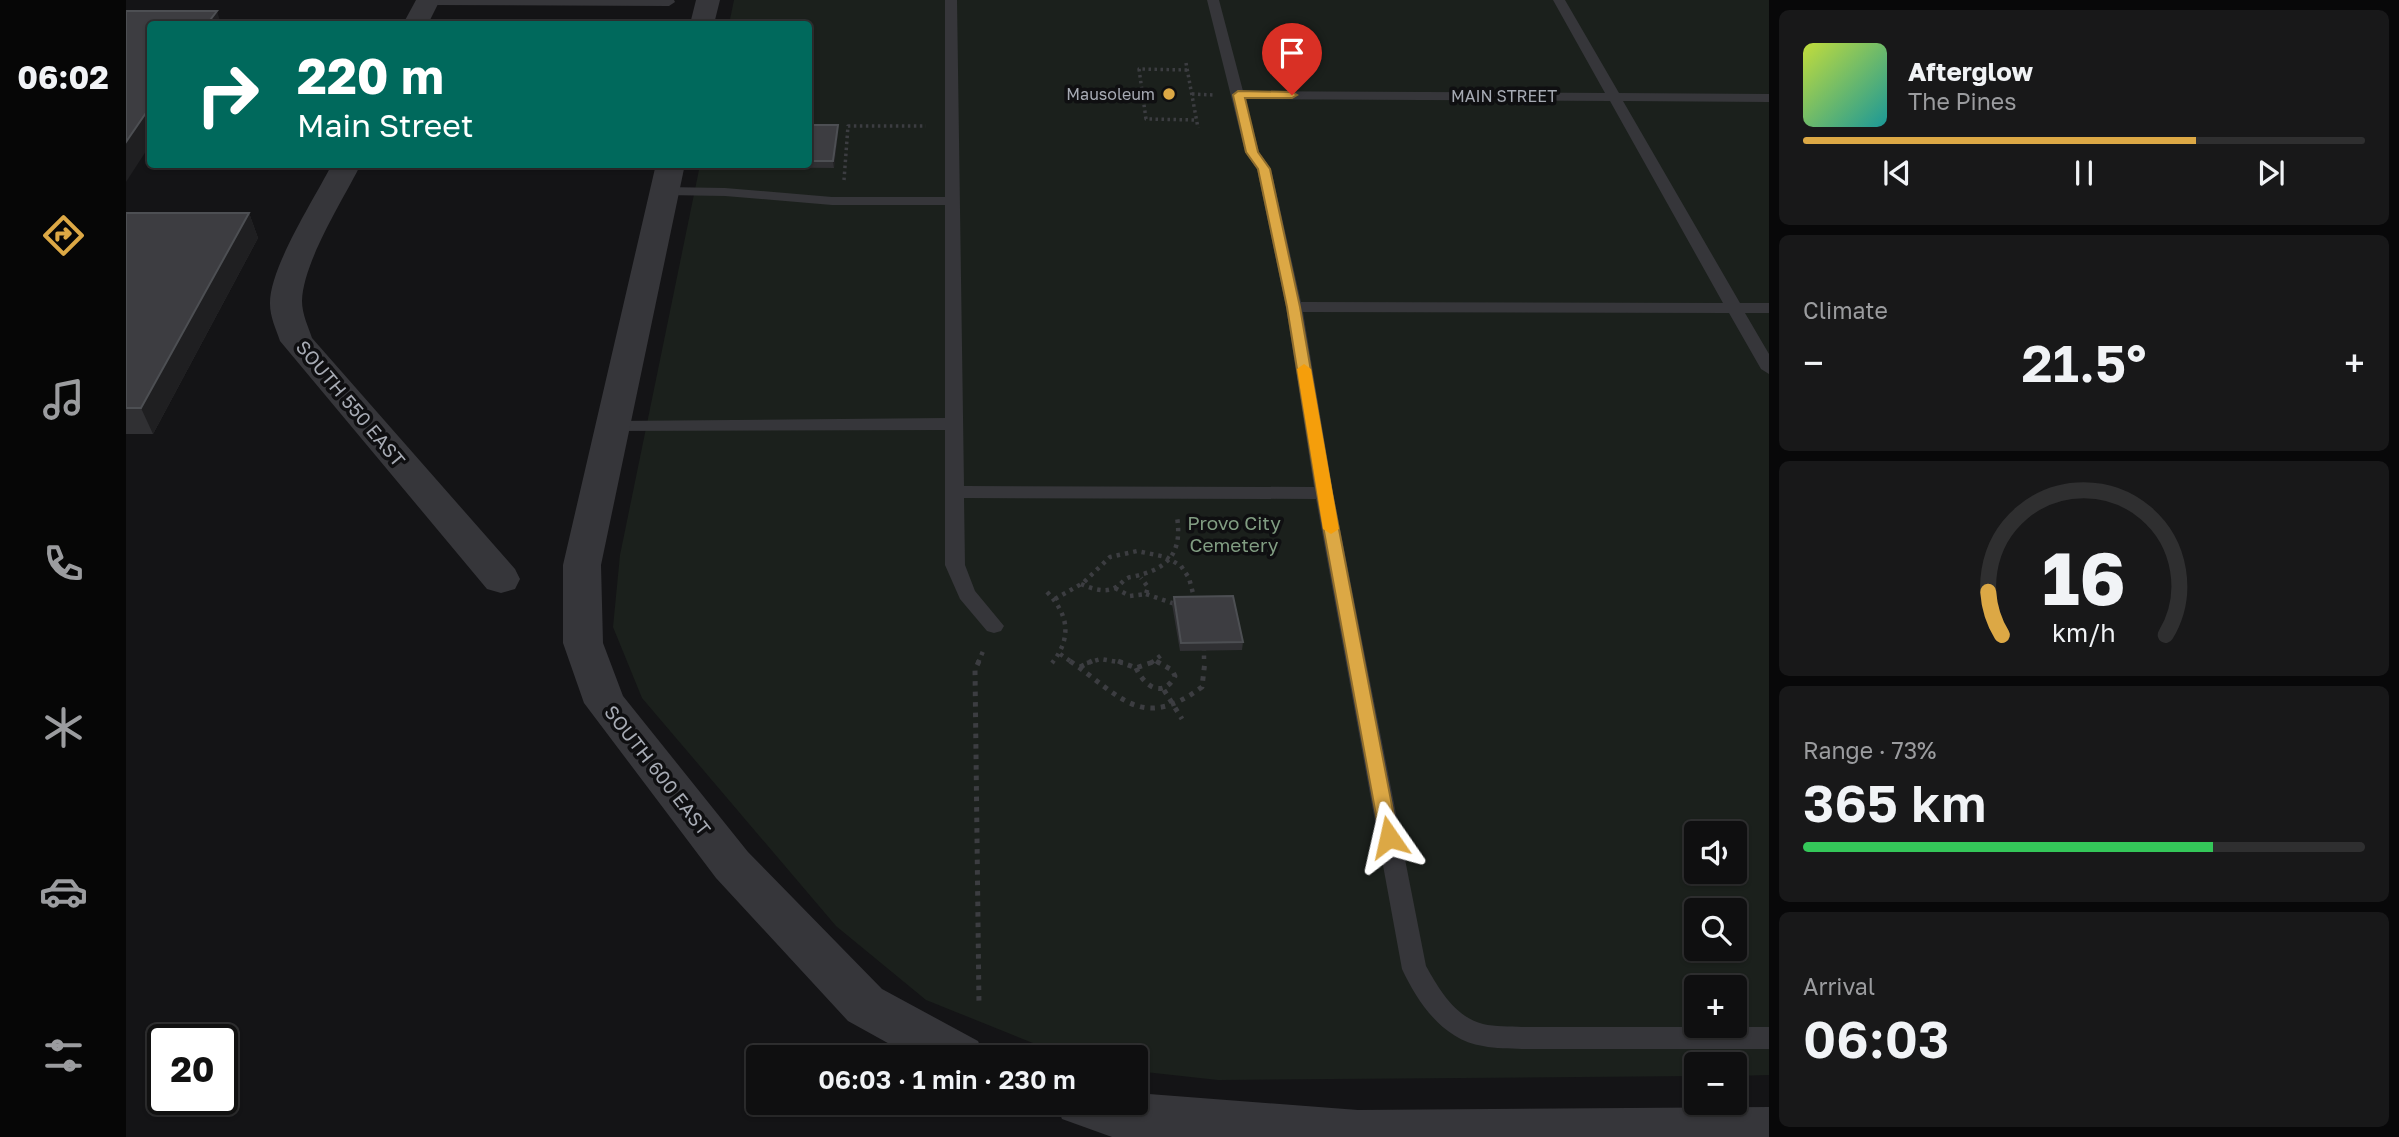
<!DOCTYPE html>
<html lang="en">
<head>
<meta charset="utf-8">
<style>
	:root { --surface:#0f0f10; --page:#181819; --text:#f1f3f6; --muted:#9b9c9f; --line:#2f2f30; --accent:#dca845 }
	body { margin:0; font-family:"Golos Text",sans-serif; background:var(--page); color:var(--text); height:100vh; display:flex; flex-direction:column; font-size:26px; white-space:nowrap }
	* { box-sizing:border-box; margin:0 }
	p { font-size:23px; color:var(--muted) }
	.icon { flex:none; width:38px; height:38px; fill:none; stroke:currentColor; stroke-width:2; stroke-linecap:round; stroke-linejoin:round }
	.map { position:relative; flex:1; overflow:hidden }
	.sheet { display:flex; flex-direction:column; gap:10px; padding:10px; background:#080809; width:630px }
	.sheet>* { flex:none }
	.guide { position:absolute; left:21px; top:21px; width:665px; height:147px; border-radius:7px; box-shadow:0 2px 5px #0004,0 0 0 2px var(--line); background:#00695c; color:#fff; overflow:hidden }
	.tools { position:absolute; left:1558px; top:821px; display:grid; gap:14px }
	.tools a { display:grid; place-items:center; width:63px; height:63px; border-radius:7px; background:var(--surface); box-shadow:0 2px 5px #0004,0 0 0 2px var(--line); font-size:35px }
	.speed { position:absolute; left:21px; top:1024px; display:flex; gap:14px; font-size:35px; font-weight:700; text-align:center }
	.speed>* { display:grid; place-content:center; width:91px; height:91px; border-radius:50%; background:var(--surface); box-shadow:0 2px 5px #0004,0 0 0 2px var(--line); line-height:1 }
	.speed .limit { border:4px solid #111; border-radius:10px; background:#fff; color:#111 }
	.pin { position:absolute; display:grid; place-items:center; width:60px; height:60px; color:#fff; margin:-72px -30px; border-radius:50% 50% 50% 0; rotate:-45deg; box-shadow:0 0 7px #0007 }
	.pin .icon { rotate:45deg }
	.me { position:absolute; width:77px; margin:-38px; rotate:349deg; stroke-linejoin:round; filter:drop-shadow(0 0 5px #0008) }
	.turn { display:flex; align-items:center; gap:24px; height:147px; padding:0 35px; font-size:32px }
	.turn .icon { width:91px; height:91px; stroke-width:2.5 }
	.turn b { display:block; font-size:49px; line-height:60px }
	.big { font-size:52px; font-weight:600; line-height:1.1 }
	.sheet .widget { flex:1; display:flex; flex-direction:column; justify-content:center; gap:10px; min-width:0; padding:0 24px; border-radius:10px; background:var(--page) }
	.sheet .dial { align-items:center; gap:0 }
	.dial svg { height:182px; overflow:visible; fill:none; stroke:var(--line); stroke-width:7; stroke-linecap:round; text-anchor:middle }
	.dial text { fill:var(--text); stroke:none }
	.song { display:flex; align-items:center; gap:21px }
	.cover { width:84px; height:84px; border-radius:10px; background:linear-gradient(135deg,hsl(70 70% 55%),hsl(180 70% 35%)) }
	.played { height:7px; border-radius:4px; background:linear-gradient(90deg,var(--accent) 70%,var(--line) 70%) }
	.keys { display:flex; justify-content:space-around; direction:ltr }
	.heat { display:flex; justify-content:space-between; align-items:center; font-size:38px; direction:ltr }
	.charge { height:10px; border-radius:5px; background:linear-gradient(90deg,#34c759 73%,var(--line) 0) }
	.trip { position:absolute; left:620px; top:1045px; width:402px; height:70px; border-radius:7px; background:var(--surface); box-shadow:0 2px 5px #0004,0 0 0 2px var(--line); font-weight:600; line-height:70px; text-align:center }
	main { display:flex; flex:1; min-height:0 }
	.tab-bar { display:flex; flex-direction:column; width:126px; justify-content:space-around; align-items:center; background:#060606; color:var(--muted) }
	.tab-bar .icon { width:49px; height:49px }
	.tab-bar .current { color:var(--accent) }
	.tab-bar b { font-size:32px; color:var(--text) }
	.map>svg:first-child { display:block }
	.green { fill:#1b201c; fill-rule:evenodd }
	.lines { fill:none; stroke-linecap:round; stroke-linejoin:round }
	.path-far2 { stroke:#3c3d41; stroke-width:3.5; stroke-dasharray:2.5 3.5; stroke-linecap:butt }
	.path-far1 { stroke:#3c3d41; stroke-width:4.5; stroke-dasharray:3.5 5; stroke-linecap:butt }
	.path { stroke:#3c3d41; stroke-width:5; stroke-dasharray:4.5 6; stroke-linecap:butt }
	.service { fill:#36363a; fill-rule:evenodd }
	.minor { fill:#36363a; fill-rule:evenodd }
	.tertiary { fill:#36363a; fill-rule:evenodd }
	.wall { fill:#303033 }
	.shaded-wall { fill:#1f1f21 }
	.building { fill:#3d3d41; stroke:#4d4f53; stroke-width:2 }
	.route { fill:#dca845; stroke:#8f6d2d; stroke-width:2 }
	.slow { fill:#f59e0b }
	.poi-dot { fill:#dca845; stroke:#0f0f11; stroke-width:2.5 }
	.labels { text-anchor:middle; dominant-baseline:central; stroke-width:7; stroke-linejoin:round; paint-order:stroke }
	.far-poi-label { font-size:16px; fill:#a7abb4; stroke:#0f0f11; text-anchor:end }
	.far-street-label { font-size:16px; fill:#a7abb4; stroke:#0f0f11 }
	.street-label { font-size:19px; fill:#a7abb4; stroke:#0f0f11 }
	.park-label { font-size:19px; fill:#819d82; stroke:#0f0f11 }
</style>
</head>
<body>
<main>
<nav class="tab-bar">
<b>06:02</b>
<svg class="icon current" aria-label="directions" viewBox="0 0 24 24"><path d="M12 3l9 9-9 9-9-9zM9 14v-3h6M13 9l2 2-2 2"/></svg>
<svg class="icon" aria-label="music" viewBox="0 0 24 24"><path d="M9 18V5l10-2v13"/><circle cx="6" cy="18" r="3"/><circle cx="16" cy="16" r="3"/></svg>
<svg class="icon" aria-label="phone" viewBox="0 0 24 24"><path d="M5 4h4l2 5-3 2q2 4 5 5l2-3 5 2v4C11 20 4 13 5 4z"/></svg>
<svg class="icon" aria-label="climate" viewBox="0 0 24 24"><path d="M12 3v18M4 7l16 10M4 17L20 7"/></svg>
<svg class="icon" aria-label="car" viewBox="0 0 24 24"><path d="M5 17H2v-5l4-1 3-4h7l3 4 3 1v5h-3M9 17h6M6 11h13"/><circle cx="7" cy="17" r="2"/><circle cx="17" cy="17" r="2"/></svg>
<svg class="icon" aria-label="filters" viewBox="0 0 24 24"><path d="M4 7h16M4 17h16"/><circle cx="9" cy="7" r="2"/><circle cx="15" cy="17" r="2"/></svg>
</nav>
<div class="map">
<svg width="1643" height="1137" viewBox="0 0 1643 1137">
	<rect width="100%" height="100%" fill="#141416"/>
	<path class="green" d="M608,0H1643V1075L1608,1076V1064H1570V1076L1092,1080L1010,1071V1057H942L800,1000L710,926L516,698L487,627L494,555L574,165L682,164V24H603ZM1570,833H1608V872H1570ZM1570,910H1608V948H1570ZM1570,987H1608V1026H1570Z"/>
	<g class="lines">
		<g class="path-far2">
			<path d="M1060,63L1072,128"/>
			<path d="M1061,70L1013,69L1020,119L1071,120"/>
			<path d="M1066,94L1087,95"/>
			<path d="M718,180L722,126H800"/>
		</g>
		<g class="path-far1">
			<path d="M955,584C967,589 980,594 992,586C996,583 999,578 1005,577C1040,570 1057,555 1051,517"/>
			<path d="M989,588L1004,596L1020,594L1022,587L1015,578"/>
			<path d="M921,592C943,615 946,638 926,663"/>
			<path d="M1020,594L1049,604"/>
			<path d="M929,599L957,583L984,557L1011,551L1040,557L1055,566L1063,578L1069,601"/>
			<path d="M1078,647V663"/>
			<path d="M934,654L947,663"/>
			<path d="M1030,661L1033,663"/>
			<path d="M852,663L858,649"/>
			<path d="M961,663L975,659L997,663"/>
			<path d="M1025,663L1038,653"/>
		</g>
		<g class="path">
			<path d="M853,661L849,670L853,1006"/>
			<path d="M944,661C995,696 1015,732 1076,687L1079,661"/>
			<path d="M992,661L1010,668L1030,661"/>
			<path d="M954,667L966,661"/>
			<path d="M1010,668C1019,687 1037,699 1049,676L1046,670L1030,661"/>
			<path d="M1038,690L1056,719"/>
		</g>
		<g class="service">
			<path d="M295,0H548L549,2L543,6L301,5Z"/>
			<path d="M819,0H831L838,486L1188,487L1160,307L1131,169L1119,152L1081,0H1093L1117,91L1479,93L1427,0H1439L1493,93L1643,94V102L1497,101L1614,303H1643V313H1619L1643,354V374L1635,369L1603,313L1177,312L1207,493L1300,966C1313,989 1329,1017 1357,1024C1369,1027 1384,1026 1396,1027H1643V1049H1396C1383,1048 1370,1049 1357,1046C1317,1040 1292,1003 1276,969L1190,499L838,498L839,565L849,591L878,626L875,631L868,633L861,631L834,599L819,565V430L481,431L478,427L487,421L819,418V205H706L599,196L539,195L532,191L539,187L599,188L706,197H819ZM1119,99L1484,101L1597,303L1175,302L1145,169L1133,152Z"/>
		</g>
		<g class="minor">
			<path d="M290,0H314L302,24H277Z"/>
			<path d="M206,164H235C217,200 177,262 176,301C176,314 182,326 186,338L389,569L394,579L389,589L375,593L361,589L154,341C150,329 144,317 144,304C143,268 189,198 206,164Z"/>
		</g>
		<g class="tertiary">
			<path d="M570,0H594L588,24H564Z"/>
			<path d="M530,164H559L475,565L477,643L497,696L622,852L756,989L852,1041L859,1057H787L722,1021L590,878L458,703L437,643V565Z"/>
			<path d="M1010,1093L1232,1110L1643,1107V1137H986L936,1119L929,1102H1010Z"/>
		</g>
	</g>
	<g class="wall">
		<path d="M682,125L712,132L708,168L597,167V164H682Z"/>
		<path d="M0,213H123L132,238L27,434H0Z"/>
		<path d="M1048,597L1117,642L1116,650L1054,651L1046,604Z"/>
	</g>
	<g class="shaded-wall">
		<path d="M91,11L95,24H81Z"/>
		<path d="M24,107V145L0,182V142Z"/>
		<path d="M712,125V132L708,168L707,161Z"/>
		<path d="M123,213L132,238L27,434L15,408Z"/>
	</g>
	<g class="building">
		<path d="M0,11H91L81,24H24V107L0,142Z"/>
		<path d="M682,125H712L707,161H682Z"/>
		<path d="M0,213H123L15,408H0Z"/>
		<path d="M1107,596L1117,642L1055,643L1048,597Z"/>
	</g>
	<path class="route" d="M1112,91L1166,92L1171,95L1166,98H1119L1132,152L1144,169L1174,307L1206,493L1272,837L1270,842L1263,844L1256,842L1254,837L1191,493L1161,307L1132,169L1120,152L1107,95Z"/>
	<path class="slow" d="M1178,364L1185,369L1213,529L1205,534L1197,529L1171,369Z"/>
	<circle class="poi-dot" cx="1043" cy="94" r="7"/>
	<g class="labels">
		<g class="far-poi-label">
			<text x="1029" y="94">Mausoleum</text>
		</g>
		<g class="far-street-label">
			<text x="1378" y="96">MAIN STREET</text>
		</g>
		<g class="street-label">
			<text transform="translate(225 403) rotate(50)">SOUTH 550 EAST</text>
			<text transform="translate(532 770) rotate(52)">SOUTH 600 EAST</text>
		</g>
		<g class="park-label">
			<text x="1108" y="522">Provo City<tspan x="1108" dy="22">Cemetery</tspan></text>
		</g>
	</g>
</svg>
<div class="tools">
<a><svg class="icon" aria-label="sound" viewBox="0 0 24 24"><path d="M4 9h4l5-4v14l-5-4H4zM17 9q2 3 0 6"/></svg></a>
<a><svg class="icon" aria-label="search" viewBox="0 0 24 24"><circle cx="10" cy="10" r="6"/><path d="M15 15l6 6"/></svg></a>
<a>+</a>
<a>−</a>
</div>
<div class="speed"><div class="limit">20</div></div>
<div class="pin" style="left:1166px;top:95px;background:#d93025"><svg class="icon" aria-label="arrive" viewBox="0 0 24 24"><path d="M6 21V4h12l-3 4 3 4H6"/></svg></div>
<svg class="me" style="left:1263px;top:837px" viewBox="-20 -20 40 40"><path d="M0-17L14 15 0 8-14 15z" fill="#dca845" stroke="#fff" stroke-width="4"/></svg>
<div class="trip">06:03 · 1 min · 230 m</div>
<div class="guide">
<div class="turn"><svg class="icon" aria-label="right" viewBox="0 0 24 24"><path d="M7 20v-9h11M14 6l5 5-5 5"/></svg><div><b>220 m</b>Main Street</div></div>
</div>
</div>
<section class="sheet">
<div class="widget">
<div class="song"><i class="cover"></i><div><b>Afterglow</b><p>The Pines</p></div></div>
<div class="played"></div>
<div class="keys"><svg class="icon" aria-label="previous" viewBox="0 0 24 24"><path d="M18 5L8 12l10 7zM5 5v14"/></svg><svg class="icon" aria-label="pause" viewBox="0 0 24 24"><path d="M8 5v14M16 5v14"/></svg><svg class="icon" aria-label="next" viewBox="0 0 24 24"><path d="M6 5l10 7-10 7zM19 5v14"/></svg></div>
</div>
<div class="widget"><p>Climate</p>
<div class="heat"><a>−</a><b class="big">21.5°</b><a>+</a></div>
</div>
<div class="widget dial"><svg viewBox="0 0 100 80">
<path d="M14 69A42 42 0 1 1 86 69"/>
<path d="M14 69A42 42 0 0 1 8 50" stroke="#dca845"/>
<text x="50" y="56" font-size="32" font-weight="700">16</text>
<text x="50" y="72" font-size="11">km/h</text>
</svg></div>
<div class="widget"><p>Range · 73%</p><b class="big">365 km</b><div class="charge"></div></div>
<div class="widget"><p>Arrival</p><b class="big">06:03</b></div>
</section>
</main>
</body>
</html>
